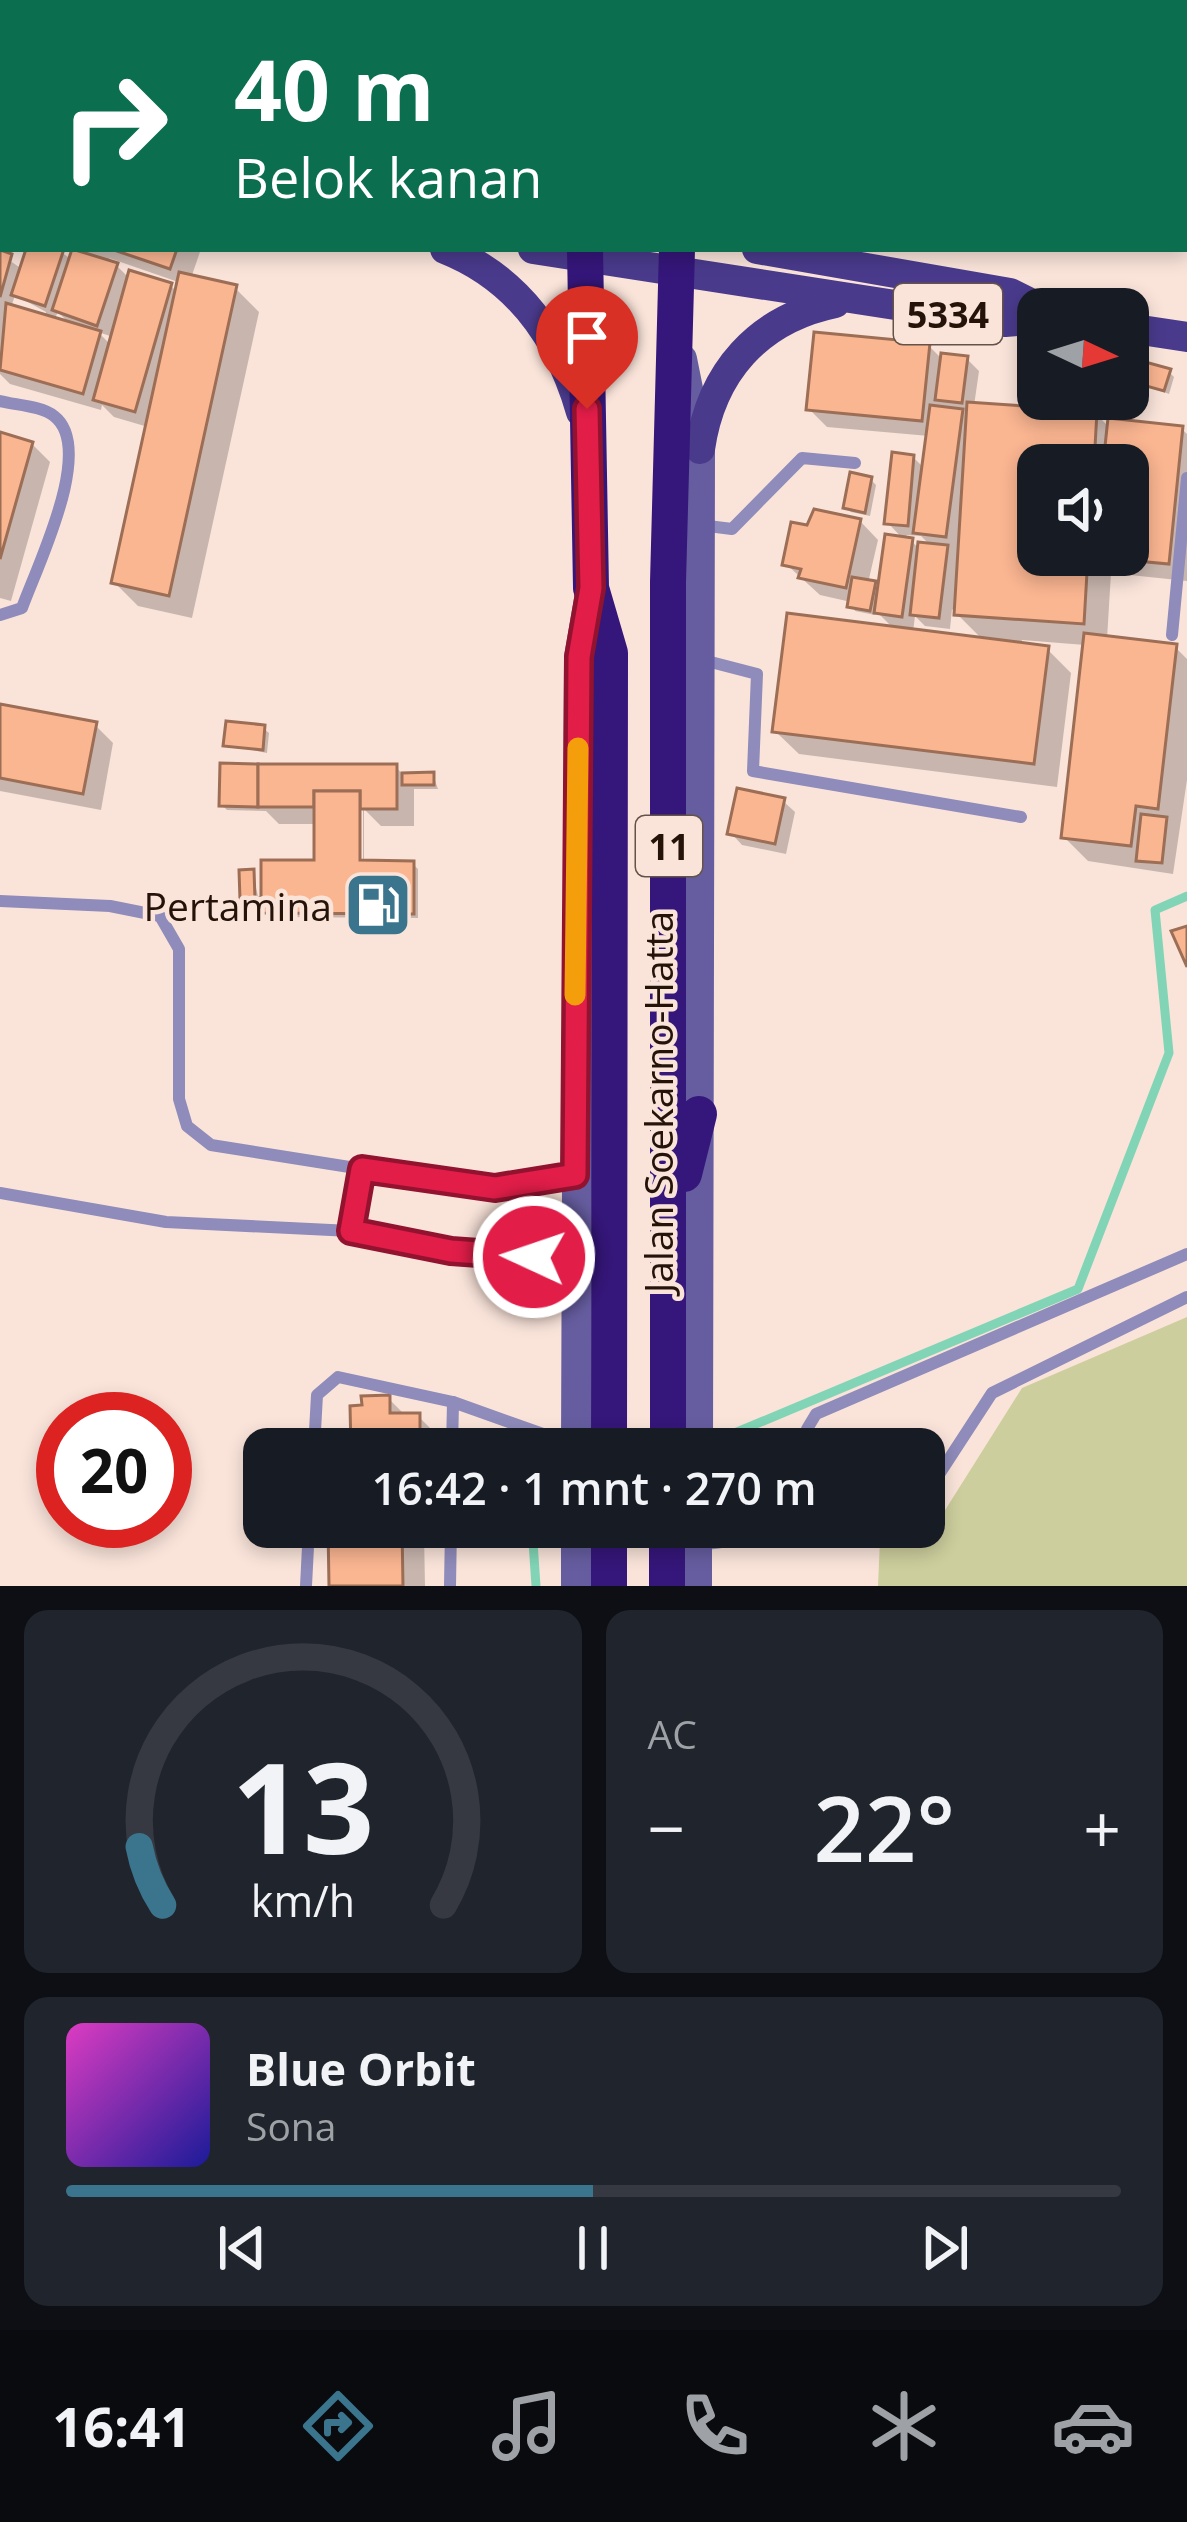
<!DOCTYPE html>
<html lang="id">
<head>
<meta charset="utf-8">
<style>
	:root { --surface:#171b24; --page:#20242c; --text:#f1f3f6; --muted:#9ea1a6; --line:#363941; --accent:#3a748d }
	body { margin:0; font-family:"Open Sans",sans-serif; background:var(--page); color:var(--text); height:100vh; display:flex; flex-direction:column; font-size:45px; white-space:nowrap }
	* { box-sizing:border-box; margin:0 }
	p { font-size:39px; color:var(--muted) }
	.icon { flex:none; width:66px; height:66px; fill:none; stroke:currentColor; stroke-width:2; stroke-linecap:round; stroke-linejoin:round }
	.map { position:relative; height:1586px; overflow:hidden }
	.sheet { display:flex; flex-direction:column; gap:24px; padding:24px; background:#0d0f14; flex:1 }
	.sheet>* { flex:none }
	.hud { position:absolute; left:0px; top:0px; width:1188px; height:252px; box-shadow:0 6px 18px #0003; background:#0b6e4f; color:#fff; overflow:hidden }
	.needle { width:78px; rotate:94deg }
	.buttons { position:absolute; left:1017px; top:288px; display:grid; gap:24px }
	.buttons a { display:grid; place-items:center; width:132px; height:132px; border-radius:24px; background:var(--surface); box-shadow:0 6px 18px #0003; font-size:60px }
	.speed { position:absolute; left:36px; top:1392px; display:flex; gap:24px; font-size:60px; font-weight:700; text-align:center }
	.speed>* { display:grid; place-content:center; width:156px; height:156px; border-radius:50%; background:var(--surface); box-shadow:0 6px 18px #0003; line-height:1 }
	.speed .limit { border:18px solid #d22; background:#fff; color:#111 }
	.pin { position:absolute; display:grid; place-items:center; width:102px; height:102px; color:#fff; margin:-123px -51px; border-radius:50% 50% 50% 0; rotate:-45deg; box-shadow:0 0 12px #0007 }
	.pin .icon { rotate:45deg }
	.me { position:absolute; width:132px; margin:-66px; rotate:273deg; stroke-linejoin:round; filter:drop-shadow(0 0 9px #0008) }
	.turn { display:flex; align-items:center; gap:42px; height:252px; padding:0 36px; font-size:54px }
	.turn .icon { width:156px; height:156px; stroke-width:2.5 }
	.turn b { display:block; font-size:84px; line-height:102px }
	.big { font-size:90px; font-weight:600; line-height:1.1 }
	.sheet .widget { flex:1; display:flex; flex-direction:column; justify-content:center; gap:18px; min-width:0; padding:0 42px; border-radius:24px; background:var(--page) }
	.sheet .dial { align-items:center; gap:0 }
	.dial svg { height:312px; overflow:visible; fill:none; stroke:var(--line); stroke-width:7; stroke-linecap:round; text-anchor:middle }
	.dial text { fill:var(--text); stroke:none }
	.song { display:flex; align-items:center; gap:36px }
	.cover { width:144px; height:144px; border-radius:18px; background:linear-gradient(135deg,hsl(310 70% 55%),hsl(240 70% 35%)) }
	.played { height:12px; border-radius:6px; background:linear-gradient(90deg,var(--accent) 50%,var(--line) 50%) }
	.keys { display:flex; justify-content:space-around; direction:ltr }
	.heat { display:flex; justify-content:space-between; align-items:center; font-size:66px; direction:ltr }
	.sheet .tiles { flex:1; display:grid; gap:24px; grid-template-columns:1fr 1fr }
	.widget:last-child { grid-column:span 2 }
	.trip { position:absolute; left:243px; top:1428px; width:702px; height:120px; border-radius:24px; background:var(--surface); box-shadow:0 6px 18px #0003; font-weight:600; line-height:120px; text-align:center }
	.dock { display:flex; height:192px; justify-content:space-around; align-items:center; background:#090b0e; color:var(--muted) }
	.dock .icon { width:84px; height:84px }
	.dock .current { color:var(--accent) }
	.dock b { font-size:54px; color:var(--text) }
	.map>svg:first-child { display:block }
	.green { fill:#cdce9d }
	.shadow { fill:#0003; fill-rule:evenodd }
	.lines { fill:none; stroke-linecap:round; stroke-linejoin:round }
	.stream { stroke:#81d5b6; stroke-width:9 }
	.building { fill:#fab591; stroke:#9d6e56; stroke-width:3 }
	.lane { stroke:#8f8bba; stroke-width:12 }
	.secondary { stroke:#665da0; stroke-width:30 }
	.primary { stroke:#4a3a8c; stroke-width:30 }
	.highway { stroke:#35167a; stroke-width:36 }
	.route-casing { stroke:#92132f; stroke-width:30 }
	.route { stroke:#e11d48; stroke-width:21 }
	.slow { stroke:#f59e0b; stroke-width:21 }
	.labels { text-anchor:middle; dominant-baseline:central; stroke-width:9; stroke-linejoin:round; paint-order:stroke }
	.shield { fill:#fae4da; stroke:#655248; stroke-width:3 }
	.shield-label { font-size:36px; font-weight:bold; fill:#251309 }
	.poi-label { font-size:39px; fill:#251309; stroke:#fae4da; text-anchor:end }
	.street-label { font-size:39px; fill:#251309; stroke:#fae4da }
</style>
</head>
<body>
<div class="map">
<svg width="1187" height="1586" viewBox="0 0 1187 1586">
	<rect width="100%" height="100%" fill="#fae4da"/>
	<path class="green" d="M1187,1317V1586H878L880,1539L924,1527V1522L942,1515L1022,1388Z"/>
	<g class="shadow">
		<path d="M23,0H420L419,3Z"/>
		<path d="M506,0H545L506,3Z"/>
		<path d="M767,0H872L767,3Z"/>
		<path d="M29,249H57L72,260L76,249H201L191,278L235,288L259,312L192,618L138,606L114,582L148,427L114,417L102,405L101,410L10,384L0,374V254L22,269ZM109,258L184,284L178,293L170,285L130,279ZM15,295L46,312L45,318L11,308ZM58,312L71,325L54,320ZM98,332L113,337L111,345Z"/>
		<path d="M929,346L943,360L967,359L979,371L974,406L1096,414L1110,428L1182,429L1187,434V581L1111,573L1107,639L1175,647L1187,659V780L1173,874L1088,861L1064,837L1085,645L1022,640L1021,645L1047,649L1071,673L1057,787L799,754L775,731L895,630L875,610V615L855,611L851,602L820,595L786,564L808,529L860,521L878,540L868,583L880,590L904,540L888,523L913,457L925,469L929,436L827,427L809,409ZM1038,465H1128V555H1038ZM906,535L921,536L931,546L920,550ZM952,609L984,641L913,632L915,616L925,626L950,629Z"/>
		<path d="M1169,372L1174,377L1169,394L1135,381Z"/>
		<path d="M0,435L32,444L50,462L11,601L0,598Z"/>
		<path d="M871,480L876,485L870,516L851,512L846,507Z"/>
		<path d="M0,707L95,725L113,743L101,810L0,791Z"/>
		<path d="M263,728L269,733L267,753L226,745Z"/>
		<path d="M396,767L404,776L433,775L438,789H414V826H381L364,809V863L413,864L418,869V918L269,917L264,903L243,899L252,872L258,896H264L317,863V824H279L266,811L227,810L222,805ZM357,808H363V875H357Z"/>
		<path d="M783,801L795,812L786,854L742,845L731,833Z"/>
		<path d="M389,1399L406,1416H418L442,1440V1449H354Z"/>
		<path d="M331,1527H444V1534H424L425,1586H332Z"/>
	</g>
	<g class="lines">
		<g class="stream">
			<path d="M706,1445L1078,1289L1169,1053L1155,910L1187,896"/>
			<path d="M532,1527L536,1586"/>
		</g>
	</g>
	<g class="building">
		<path d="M107,0H240L107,3Z"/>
		<path d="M764,0H839L851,2L764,3Z"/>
		<path d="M26,249H64L45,306L11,295Z"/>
		<path d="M72,249L118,263L97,326L52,310Z"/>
		<path d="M111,249H177L170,269Z"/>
		<path d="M0,250L12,254L0,297Z"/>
		<path d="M129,270L172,283L135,412L93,400Z"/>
		<path d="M179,272L237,285L169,596L111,583Z"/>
		<path d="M6,303L101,331L83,394L0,370Z"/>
		<path d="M814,332L930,343L922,421L806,410Z"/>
		<path d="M941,353L968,356L962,403L935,400Z"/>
		<path d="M1138,360L1171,369L1164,391L1132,382Z"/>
		<path d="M967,402L1097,411L1094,465H1038V555H1088L1084,624L954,615Z"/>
		<path d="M930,405L963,409L946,537L913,533Z"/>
		<path d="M1108,418L1183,426L1169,564L1094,557L1128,555V465H1103Z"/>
		<path d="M0,432L33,442L0,559Z"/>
		<path d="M892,452L914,455L908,526L884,524Z"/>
		<path d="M850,472L872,477L865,513L843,508Z"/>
		<path d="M814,509L861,519L846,588L798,578L801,569L782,565L791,522L807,525Z"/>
		<path d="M885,534L913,538L902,617L874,613Z"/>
		<path d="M918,542L948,545L939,618L910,615Z"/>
		<path d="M852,577L876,581L870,611L847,607Z"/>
		<path d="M787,613L1049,646L1034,764L772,732Z"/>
		<path d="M1084,633L1177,644L1158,809L1136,806L1131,846L1061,838Z"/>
		<path d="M0,704L97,722L83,794L0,778Z"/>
		<path d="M226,721L265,725L263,750L223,746Z"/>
		<path d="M220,763L258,764V807L219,806Z"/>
		<path d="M258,764H397V809H360V791H314V807H258Z"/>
		<path d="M434,772V785H402V773Z"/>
		<path d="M737,788L785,798L775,844L727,834Z"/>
		<path d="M314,791H360V860L414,861V914L261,913V860H314Z"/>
		<path d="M1141,814L1167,817L1162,863L1136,861Z"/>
		<path d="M254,869L255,900H240L239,870Z"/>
		<path d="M1187,926V967L1171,931Z"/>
		<path d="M390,1395V1413H420V1449H351L350,1406L362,1405L361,1396Z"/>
		<path d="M328,1527H402L403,1586H329Z"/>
	</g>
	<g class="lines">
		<g class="lane">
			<path d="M0,401C15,405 42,406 54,416C96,448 37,566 22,608L0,615"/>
			<path d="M700,525L732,529L802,458L855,463"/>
			<path d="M1172,635L1187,478"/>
			<path d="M703,660L757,674L753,771L1021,817"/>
			<path d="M0,901L110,906L160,916L179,949V1099L187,1126L211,1145L362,1169L351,1231"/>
			<path d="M362,1169L495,1188L574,1176"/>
			<path d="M0,1193L166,1222L351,1231L493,1256L575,1257"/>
			<path d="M314,1449L317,1395L338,1377L453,1402"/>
			<path d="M452,1449L453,1402L571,1444"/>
			<path d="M807,1449V1429L816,1414L1187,1254"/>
			<path d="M924,1487L936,1479L992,1393L1187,1297"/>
			<path d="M698,1545L840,1527"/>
			<path d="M306,1586L309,1527"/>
			<path d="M450,1586L451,1527"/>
		</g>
		<g class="secondary">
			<path d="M682,359L700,449L698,1449"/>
			<path d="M576,1449L579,657L591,588"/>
			<path d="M576,1527V1586"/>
			<path d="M697,1527V1586"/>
		</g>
		<g class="primary">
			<path d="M0,116L3,117"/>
			<path d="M445,249C518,278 560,339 581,412"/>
			<path d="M533,249L1005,322L1038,319"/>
			<path d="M757,249L1010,293L1042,309"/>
			<path d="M1128,328L1187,337"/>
			<path d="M700,449C711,372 758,319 835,303"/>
		</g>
		<g class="highway">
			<path d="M593,3V0"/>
			<path d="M681,3L682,0"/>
			<path d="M585,249L591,588L610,653L609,1449"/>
			<path d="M684,1174L699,1114"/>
			<path d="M668,1449V582L677,249"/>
			<path d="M609,1527V1586"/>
			<path d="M667,1527V1586"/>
		</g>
	</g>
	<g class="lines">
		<defs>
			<path id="route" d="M534,1257L451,1251L351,1231L362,1169L495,1188L575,1175L579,657L591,588L587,409"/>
		</defs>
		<use href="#route" class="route-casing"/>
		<use href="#route" class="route"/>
		<path class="slow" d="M575,995L578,748"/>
	</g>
	<defs>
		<symbol id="fuel-square" viewBox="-11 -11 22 22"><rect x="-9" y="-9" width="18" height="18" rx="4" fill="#3a748d" stroke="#fae4da"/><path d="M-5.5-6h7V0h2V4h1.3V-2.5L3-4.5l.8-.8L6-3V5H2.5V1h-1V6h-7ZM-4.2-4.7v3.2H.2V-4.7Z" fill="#fff"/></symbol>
	</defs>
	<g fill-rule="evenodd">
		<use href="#fuel-square" x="340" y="867" width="76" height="76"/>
	</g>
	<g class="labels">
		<g class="shield">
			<rect x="894" y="284" width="108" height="60" rx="9"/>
			<rect x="636" y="816" width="66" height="60" rx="9"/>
		</g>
		<g class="shield-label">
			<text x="948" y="314">5334</text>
			<text x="669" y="846">11</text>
		</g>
		<g class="poi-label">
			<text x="332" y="905">Pertamina</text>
		</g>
		<g class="street-label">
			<text transform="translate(657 1102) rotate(-90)">Jalan Soekarno-Hatta</text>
		</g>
	</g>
</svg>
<div class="buttons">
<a><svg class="needle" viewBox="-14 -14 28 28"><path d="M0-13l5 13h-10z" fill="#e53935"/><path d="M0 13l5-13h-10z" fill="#9ea1a6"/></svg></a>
<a><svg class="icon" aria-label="sound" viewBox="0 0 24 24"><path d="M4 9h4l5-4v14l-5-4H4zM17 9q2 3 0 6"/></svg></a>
</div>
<div class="speed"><div class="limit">20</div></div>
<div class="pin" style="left:587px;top:409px;background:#d93025"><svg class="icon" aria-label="arrive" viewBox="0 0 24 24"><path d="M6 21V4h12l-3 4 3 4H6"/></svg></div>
<svg class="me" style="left:534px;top:1257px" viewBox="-20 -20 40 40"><circle r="17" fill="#e11d48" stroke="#fff" stroke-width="3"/><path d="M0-11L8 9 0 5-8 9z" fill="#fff"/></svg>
<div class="trip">16:42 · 1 mnt · 270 m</div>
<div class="hud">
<div class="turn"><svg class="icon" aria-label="right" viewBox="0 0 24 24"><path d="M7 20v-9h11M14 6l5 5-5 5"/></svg><div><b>40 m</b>Belok kanan</div></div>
</div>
</div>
<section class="sheet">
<div class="tiles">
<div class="widget dial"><svg viewBox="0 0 100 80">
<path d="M14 69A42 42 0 1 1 86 69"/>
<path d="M14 69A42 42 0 0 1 8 54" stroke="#3a748d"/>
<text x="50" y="56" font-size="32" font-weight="700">13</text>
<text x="50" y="72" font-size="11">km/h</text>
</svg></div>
<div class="widget"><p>AC</p>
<div class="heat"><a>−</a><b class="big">22°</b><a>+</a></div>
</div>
<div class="widget">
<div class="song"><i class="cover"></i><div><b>Blue Orbit</b><p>Sona</p></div></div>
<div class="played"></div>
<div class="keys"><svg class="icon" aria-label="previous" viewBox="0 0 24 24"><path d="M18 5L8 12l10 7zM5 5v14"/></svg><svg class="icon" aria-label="pause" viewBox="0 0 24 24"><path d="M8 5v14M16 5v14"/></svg><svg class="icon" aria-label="next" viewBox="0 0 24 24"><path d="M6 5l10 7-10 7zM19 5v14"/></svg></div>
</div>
</div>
</section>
<nav class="dock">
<b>16:41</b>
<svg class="icon current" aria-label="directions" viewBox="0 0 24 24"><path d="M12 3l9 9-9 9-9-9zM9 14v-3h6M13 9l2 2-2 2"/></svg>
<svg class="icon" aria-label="music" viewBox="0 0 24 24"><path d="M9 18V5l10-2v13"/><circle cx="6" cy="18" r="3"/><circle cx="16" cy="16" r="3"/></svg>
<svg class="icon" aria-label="phone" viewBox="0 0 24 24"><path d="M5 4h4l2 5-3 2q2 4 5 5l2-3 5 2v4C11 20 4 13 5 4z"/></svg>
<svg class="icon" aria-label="climate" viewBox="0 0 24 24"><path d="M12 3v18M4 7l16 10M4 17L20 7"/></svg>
<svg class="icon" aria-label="car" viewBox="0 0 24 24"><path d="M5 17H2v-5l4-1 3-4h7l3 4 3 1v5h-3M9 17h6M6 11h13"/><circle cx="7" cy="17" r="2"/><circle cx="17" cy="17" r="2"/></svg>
</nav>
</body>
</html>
